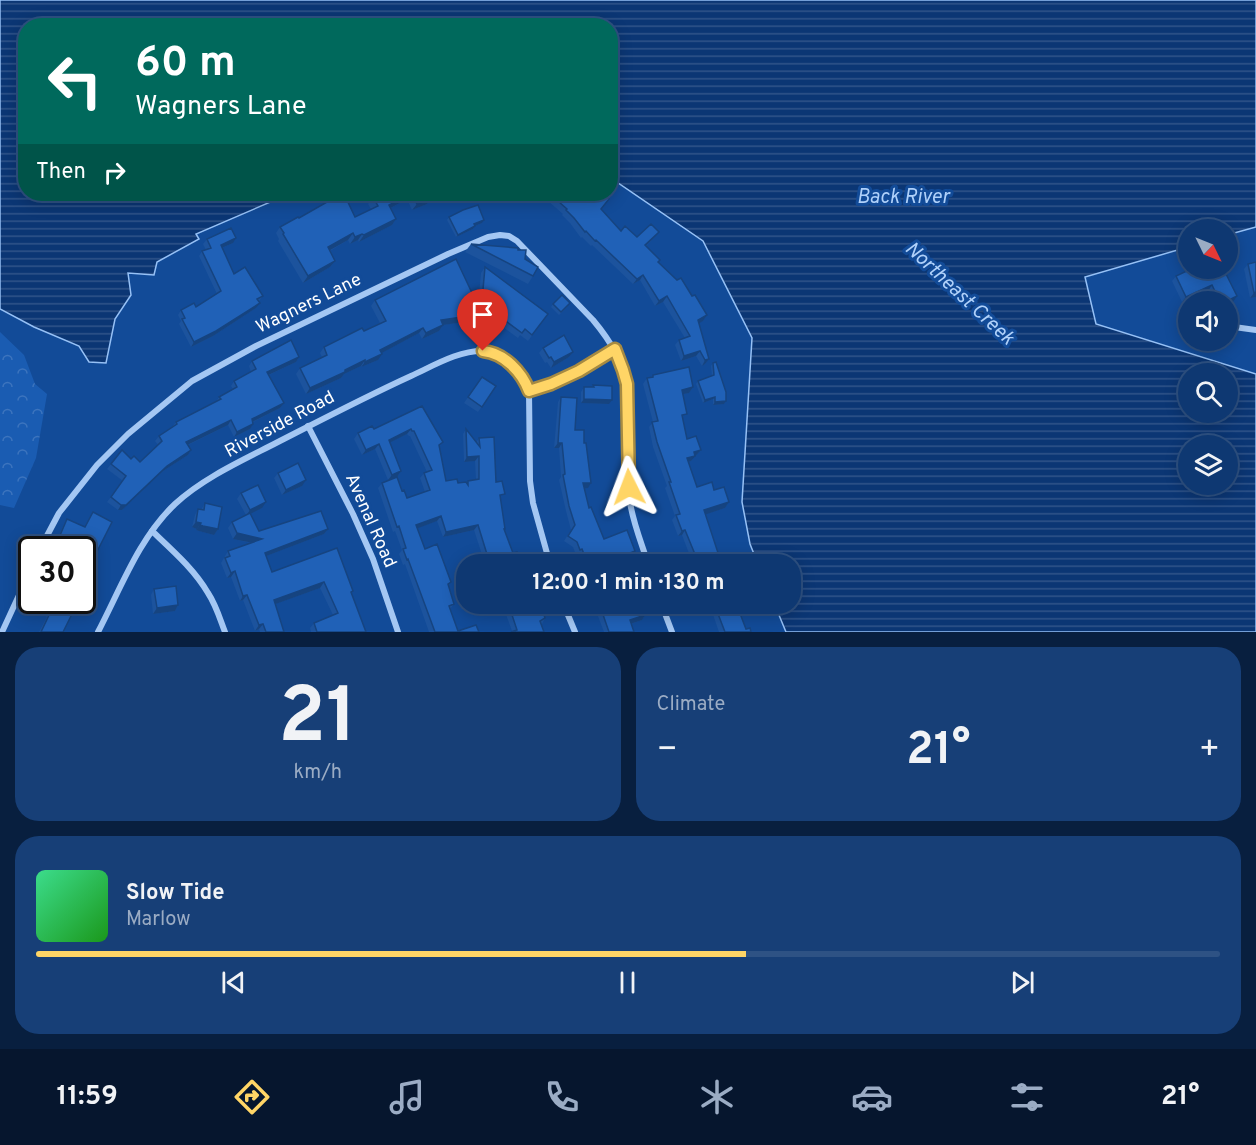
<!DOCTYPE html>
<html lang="en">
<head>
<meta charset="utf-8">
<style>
	:root { --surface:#0e3872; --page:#173f77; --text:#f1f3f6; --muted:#9bacc4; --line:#2e5284; --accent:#ffd566 }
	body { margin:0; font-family:Overpass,sans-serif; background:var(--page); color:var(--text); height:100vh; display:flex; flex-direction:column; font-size:22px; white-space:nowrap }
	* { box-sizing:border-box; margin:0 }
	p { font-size:20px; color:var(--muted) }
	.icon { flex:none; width:33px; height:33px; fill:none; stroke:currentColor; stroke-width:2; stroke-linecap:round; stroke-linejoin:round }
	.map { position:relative; height:632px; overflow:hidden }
	.sheet { display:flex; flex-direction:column; gap:15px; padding:15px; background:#081f3f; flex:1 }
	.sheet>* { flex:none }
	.banner { position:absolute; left:18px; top:18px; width:600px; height:183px; border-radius:24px; box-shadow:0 3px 15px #0003,0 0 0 2px var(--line); background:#00695c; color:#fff; overflow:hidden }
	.needle { width:39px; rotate:133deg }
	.fabs { position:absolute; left:1178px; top:219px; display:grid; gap:12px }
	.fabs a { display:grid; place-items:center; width:60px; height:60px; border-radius:50%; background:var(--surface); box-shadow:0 3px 15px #0003,0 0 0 2px var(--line); font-size:30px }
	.speed { position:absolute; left:18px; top:536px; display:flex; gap:12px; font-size:30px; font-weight:700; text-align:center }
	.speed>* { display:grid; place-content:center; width:78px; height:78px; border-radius:50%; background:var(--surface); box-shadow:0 3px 15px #0003,0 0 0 2px var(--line); line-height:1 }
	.speed .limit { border:3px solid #111; border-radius:9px; background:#fff; color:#111 }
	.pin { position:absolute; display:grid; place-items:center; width:51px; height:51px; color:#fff; margin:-62px -26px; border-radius:50% 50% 50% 0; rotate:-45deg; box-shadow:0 0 6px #0007 }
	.pin .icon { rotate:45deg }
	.me { position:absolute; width:66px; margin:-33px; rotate:357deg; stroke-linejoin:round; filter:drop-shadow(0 0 4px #0008) }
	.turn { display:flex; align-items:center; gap:21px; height:126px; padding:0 18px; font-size:27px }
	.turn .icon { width:78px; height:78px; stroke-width:2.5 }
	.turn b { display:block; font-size:42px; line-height:51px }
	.then { display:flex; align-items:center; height:57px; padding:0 18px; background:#0003; gap:12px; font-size:22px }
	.big { font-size:45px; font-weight:700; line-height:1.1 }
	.sheet .card { flex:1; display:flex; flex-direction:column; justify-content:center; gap:9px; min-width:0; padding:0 21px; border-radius:24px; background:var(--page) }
	.sheet .dial { align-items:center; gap:0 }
	.dial b { font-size:78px; line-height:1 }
	.song { display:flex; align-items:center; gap:18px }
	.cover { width:72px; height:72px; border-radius:9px; background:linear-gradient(135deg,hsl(150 70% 55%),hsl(120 70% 35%)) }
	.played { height:6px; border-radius:3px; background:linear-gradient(90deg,var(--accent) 60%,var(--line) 60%) }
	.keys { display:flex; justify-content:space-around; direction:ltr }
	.heat { display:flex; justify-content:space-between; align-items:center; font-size:33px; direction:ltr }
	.sheet .tiles { flex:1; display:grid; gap:15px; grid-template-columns:1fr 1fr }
	.card:last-child { grid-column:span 2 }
	.trip { position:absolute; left:456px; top:554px; width:345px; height:60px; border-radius:24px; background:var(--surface); box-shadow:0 3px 15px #0003,0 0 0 2px var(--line); font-weight:700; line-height:60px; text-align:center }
	.tab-bar { display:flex; height:96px; justify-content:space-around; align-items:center; background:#06162e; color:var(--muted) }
	.tab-bar .icon { width:42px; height:42px }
	.tab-bar .on { color:var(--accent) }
	.tab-bar b { font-size:27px; color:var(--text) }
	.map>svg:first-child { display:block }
	.forest { fill:url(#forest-crowns) }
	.water { fill:url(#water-rules); stroke:#96c1f6; stroke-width:1.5; fill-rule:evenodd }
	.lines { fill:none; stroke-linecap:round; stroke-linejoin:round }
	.minor { stroke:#a4c7f3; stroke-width:6 }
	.wall { fill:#1c539d }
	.shaded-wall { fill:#164480 }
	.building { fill:#2061b7; stroke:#164480; stroke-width:1.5 }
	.route-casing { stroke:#a68a42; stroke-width:15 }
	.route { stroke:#ffd566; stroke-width:10 }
	.labels { text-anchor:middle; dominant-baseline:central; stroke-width:6; stroke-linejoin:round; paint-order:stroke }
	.street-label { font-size:18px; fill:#fff; stroke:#124b98 }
	.water-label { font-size:20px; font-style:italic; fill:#b0d1fa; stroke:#124b98 }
</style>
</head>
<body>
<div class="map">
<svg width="1256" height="632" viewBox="0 0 1256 632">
	<defs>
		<pattern id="forest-crowns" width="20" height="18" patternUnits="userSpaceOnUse" patternTransform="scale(1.5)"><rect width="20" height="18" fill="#1a5cb2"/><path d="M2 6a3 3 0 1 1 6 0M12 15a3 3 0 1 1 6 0" fill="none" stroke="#3c74be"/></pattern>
		<pattern id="water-rules" width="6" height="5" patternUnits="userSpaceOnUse" patternTransform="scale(1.5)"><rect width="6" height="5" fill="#0b3674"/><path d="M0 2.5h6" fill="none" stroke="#305489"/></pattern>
	</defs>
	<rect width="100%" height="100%" fill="#124b98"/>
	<path class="forest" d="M0,332L24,355L35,384L47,394L36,458L14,508L0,505Z"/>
	<path class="water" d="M0,0H1256V227L1227,235V230H1188V247L1085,277L1096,324L1256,374V632H786L774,603H790V564H758L750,544L742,502L752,338L703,241L611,178L610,26H26V194H289L196,234L199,239L157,262L154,275L128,273L131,295L115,319L106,363L89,362L79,346L34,327L0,309ZM1188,374H1227V412H1188ZM1188,446H1227V484H1188Z"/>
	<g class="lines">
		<g class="minor">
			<path d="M1227,326L1256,330"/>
			<path d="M529,391L551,384L579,371L615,349"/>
			<path d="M308,426L353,514L373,559L398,632"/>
			<path d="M152,531C172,550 194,569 208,593C216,605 220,619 225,632"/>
			<path d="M40,549L59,513L97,465L128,434L192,381L256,346L448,254L488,237L500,235L509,236L517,241L593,320C609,339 623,361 627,385C630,401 628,416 627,432C627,455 627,479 630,502C633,523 642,544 648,564"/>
			<path d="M563,603L575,632"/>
			<path d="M661,603L672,632"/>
			<path d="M2,632L32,567"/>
			<path d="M98,632C121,588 139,538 175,504C203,478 243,460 276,443C321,420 365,397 411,376C433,366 459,350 484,351C504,352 522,373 529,391L530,481L533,503L550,564"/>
		</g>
	</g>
	<g class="wall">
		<path d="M380,194H441L430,199L427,204L412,210L407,199L391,208L396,219L392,225L359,242L358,240L350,244L348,240L330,251L335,261L330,267L303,283L278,241L279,239L276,233L280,227L299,218L355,217L371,209L368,204L373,197Z"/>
		<path d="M540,194H602L605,205L601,210L621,231L637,237L659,232L655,237L646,246L660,260L658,263L692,296L707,315L703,321L698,323L709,359L705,364L702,366L696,356L681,361L675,345L679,340L685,338L663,302L655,306L640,280L633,284L592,245L591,246L582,237L581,238L570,223L562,215L563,214Z"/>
		<path d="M449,217L482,223L475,226L473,229L456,237L447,220Z"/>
		<path d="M207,239L233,243L222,248L234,274L263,296L259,301L256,308L213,336L191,347L179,324L181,321L178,315L181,310L196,307L217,294L199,256L202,251L206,250L203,244Z"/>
		<path d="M471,244L518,250L525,259L533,276L528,284L465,252Z"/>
		<path d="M1256,262V297L1250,298L1244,269L1248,264Z"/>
		<path d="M485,267L548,314L528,341L520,335L518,338L503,327L473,319L471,321L443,325L439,331L422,339L419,333L381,353L378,360L361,367V366L344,374L341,378L306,394L296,374L300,368L322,357L320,353L324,347L364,331L380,323L371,306L375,300L478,306L481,273Z"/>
		<path d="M1200,274L1233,302L1227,304V302H1213L1208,291L1182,302L1172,281L1176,276Z"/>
		<path d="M553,304L568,306L559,315L551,307Z"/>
		<path d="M543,348L573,352L569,357L551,368L547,362L545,363L539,353Z"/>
		<path d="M299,357L296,362L269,375L284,403L280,408L253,422L250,429L234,437L228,425L188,445L191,450L188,455L163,471L122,510H118L107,502L123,481L107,469L122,450L131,459L140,462L158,445L155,441L159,436L172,427L176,422L216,402L219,397L233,389L231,386L234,381L251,372L249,366L252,361Z"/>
		<path d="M713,363L726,401L724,404L713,405V399L703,403L696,384L698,381L712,376L711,366Z"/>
		<path d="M653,375L693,387L689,393L683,394V419L687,439L701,450L691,461L688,462L697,487L714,490L729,502L725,508L706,514L721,562L727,564H693L682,535L678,536L672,520L675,516L665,488L667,486L653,447L649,427L653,422L643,384L647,378L651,377Z"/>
		<path d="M482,377L496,386L478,412L464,403Z"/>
		<path d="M593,385L609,404L581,403V392L584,387H592Z"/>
		<path d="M561,397L575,430L584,443L588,488H584L589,508L604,539L635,551L631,556L619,561L620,564H582L579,554L576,555L573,547L564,541L571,530L566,511L559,480L561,477L559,448H554L558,402Z"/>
		<path d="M422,406L440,448L446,481L458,483H467L468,481L476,480L475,461L464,462L463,434L466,429L476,443L479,438L496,482L501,499H500L504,530L513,553L521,564H485L474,530L443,537L437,521L417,528L425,549L449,586L454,604L450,609L458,631L479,632H429L405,564L403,565L399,554L402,550L395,531L393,532L378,488L382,483L402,491L407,498L425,492L420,478L424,473L427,472L410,436H409L407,434L390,442L401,471L397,477L388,480L375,449L362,455L354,439L358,433L374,429Z"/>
		<path d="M278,473L302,486L282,495L274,478Z"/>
		<path d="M241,493L262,508L250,513L259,531L328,529L324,534L266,556L272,572L337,548L351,593L366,632H311L310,628L314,623L333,615L320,588L275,604L284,632H260L259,629L255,631L243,600L240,601L231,577L227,578L221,563L228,551L251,543L233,539L228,528L232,522L246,515L237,499Z"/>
		<path d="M205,503L218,529L214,535L199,531L196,530L197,529L192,527L195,515L198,509L201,510Z"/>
		<path d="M93,512L82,549H60L54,546L64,524L67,519L84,527Z"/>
		<path d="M154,589L178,605L175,611L153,614L151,595Z"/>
		<path d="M46,600H79L63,632H39L47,617L40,613Z"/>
		<path d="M499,603H540L545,618L542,624L512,631L504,609L501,610Z"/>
		<path d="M593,603H642L645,615L642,620L631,624L634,632H604Z"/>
		<path d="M709,603H736L746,629L751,632H719Z"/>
	</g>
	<g class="shaded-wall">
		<path d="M410,194H411L407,199L385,211L389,205Z"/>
		<path d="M434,194H441L430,199L427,204L412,210L417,204Z"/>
		<path d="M396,219L392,225L359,242L364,235Z"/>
		<path d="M484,220L482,223L475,226L473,229L456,237L458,235L474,224Z"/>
		<path d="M659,232L655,237L641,250L645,245Z"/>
		<path d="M353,233L348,240L323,254L328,247Z"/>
		<path d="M362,234L358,240L350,244L355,237Z"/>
		<path d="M236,238L233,243L217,250L221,245Z"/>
		<path d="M335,261L330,267L303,283L308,276Z"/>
		<path d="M643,275L640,280L633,284L637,279Z"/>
		<path d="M1212,285L1208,291L1182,302L1186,297Z"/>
		<path d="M1256,292V297L1250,298L1254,293Z"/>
		<path d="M667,296L663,302L655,306L659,301Z"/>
		<path d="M1237,296L1233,302L1227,304V302H1225Z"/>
		<path d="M260,303L256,308L213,336L191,347L194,342Z"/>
		<path d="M475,312L507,322L503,327L473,319L471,321L443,325L439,331L422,339L426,333L441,320Z"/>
		<path d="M707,315L703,321L694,326L698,320Z"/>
		<path d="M423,328L419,333L376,356L380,350Z"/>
		<path d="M700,351L696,356L681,361L684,356Z"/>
		<path d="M573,352L569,357L551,368L554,362Z"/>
		<path d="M382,354L378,360L361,367L365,362Z"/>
		<path d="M299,357L296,362L264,377L267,372Z"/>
		<path d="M709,359L705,364L702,366L705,360Z"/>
		<path d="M365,360L361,366L344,374L341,378L306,394L310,388Z"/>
		<path d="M693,387L689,393L678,395L682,390Z"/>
		<path d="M715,397L713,399L703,403L705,400Z"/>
		<path d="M584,399L612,400L609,404L581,403Z"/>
		<path d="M726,401L724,404L713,405L715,402Z"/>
		<path d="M284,403L280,408L248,424L252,419Z"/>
		<path d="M231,420L228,425L183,447L186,442Z"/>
		<path d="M253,424L250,429L234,437L237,432Z"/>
		<path d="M411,429L407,434L385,445L389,440Z"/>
		<path d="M558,443H562L559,448H554Z"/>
		<path d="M379,444L375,449L362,455L366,450Z"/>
		<path d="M191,450L188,455L163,471L122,510H118L121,505L167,466Z"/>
		<path d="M701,450L691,461L683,464L687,458L694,452Z"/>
		<path d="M479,456L475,461L464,462L467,457Z"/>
		<path d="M401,471L397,477L388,480L392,475Z"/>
		<path d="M306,480L302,486L282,495L286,490Z"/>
		<path d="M583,483H591L588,488L579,489Z"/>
		<path d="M266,502L262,508L246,516L250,510Z"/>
		<path d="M729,502L725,508L701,516L704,510Z"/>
		<path d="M441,516L437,521L413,530L416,525Z"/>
		<path d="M196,522L201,523L197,529L192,527Z"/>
		<path d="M200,525L218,529L214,535L199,531L196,530Z"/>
		<path d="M478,525L474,530L443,537L446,532Z"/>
		<path d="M328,529L324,534L261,558L265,553Z"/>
		<path d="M685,530L682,535L678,536L682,531Z"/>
		<path d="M237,533L262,539L258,544L233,539Z"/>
		<path d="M635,551L631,556L614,563L618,558Z"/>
		<path d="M235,571L231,577L227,578L231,573Z"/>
		<path d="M324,582L320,588L270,606L274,600Z"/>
		<path d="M247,595L243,600L240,601L243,596Z"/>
		<path d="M178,605L175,611L153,614L157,608Z"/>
		<path d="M645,615L642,620L627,625L630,620Z"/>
		<path d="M263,624L259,629L255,631L259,625Z"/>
	</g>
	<g class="building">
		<path d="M341,194L343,197L345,196L355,217L378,206L373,197L380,194H410L389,205L396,219L364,235L362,234L355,237L353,233L328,247L335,261L308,276L283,234L284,233L280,227L298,217L299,218Z"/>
		<path d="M412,194H434L431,195L432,198L417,204Z"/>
		<path d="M550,194H602L609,199L601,209L621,231L625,226L637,237L651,224L659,232L645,245L660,260L658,262L677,280L681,278L692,296L695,295L707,315L698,320L709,359L705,360L700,351L684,356L679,340L690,336L667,296L659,301L643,275L637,279L596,240L595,241L586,231L585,232L574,218L566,210L567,209Z"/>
		<path d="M478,205L484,220L474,224L475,226L458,235L449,217L463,210Z"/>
		<path d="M231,228L236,238L221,245L234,274L245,267L263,296L257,299L260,303L216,331L194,342L182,319L185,318L181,310L194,303L196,307L221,291L202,251L211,248L207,239Z"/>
		<path d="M471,244L518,248V250H526L525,259L538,267L533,276Z"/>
		<path d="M456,259L481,312L485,267L548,314L532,335L525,329L522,333L507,322L475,312V315L441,320L443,325L426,333L423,328L380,350L382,354L365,362V360L345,370V372L310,388L300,368L327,355L324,347L362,328L364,331L386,321L375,300Z"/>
		<path d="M1256,262V292L1254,293L1248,264Z"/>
		<path d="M1193,268H1197L1200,274L1210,268H1223L1237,296L1225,302H1220L1212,285L1186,297L1176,276Z"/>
		<path d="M562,295L570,303L561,312L553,304Z"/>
		<path d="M564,335L573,352L554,362L551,357L549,358L543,348Z"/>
		<path d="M291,340L299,357L267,372L284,403L252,419L253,424L237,432L231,420L186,442L191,450L167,466L126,505H121L111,497L126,476L111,464L122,450L131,459L134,456L140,462L162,441L159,436L177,424L176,422L221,399L219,397L237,387L234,381L256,369L252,361Z"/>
		<path d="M716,362L726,392V401L715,402V397L705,400L698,381L714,375L713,363Z"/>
		<path d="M689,367L693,387L682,390L687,414L682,415L687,439L696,436L701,450L694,452L695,456L687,458L697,487L712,482L714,490L724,487L729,502L704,510L721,562L725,560L727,564H699L685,530L682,531L676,515L680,514L669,482H671L657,442L652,422L658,421L647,378L653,377V375Z"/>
		<path d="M482,377L496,386L482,407L468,397Z"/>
		<path d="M593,385L612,386V400L584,399V387H594Z"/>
		<path d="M561,397L577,398L575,430H584V443H586L591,483H583L589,508L591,507L604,539L627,530L635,551L618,558L620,564H588L582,549L580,550L577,542L568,536L575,525L569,506L563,475L565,474L562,443H558Z"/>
		<path d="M422,406L443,442L439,445L446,481L457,479L458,483L466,482L468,485V481L479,479V456L467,457L466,429L480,447L479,438L494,437L496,482L502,481L505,494L500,495L505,529H504L513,553L517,552L521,564H490L478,525L446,532L441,516L416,525L425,549L437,544L451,582L448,584L454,604L449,606L458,631L476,625L479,632H435L408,559L407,560L403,549L406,548L399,526L397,527L382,483L397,477L402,491L404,490L407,498L430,490L424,473L432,470L414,431H412L411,429L389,440L401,471L392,475L379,444L366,450L358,433L372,426L374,429Z"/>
		<path d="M298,463L306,480L286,490L278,473Z"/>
		<path d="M258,485L266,502L250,510L241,493Z"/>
		<path d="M205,503L222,507L218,529L203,526L200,525L201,523L196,522L198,509L204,510Z"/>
		<path d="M321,511L328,529L265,553L272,572L337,548L353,591L351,592L366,632H317L314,623L338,613L324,582L274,600L284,632H266L263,624L259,625L247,595L243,596L235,571L231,573L225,558L230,556L228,551L262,539L237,533L232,522L250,513L259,531Z"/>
		<path d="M93,512L112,522L82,581V549H70L71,547L58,540L67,519L85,527Z"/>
		<path d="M738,559L740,564H727Z"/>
		<path d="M176,586L178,605L157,608L154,589Z"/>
		<path d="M47,600H79L63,632H41L51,611L44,608Z"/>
		<path d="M504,603H540L545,618L540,621L544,632H511L517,630L508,603L505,604Z"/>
		<path d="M599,603H642L645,615L630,620L634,632H609Z"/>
		<path d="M715,603H736L746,629L750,628L751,632H725L715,606L716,605Z"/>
	</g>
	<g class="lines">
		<defs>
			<path id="route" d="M483,351C504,353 522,372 529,391L551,384L579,371L615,349L623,370L627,384L629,487"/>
		</defs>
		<use href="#route" class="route-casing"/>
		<use href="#route" class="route"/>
	</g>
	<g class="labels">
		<g class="street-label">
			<text transform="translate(309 304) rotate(-26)">Wagners Lane</text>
			<text transform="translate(280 425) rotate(-28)">Riverside Road</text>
			<text transform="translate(370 521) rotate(66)">Avenal Road</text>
		</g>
		<g class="water-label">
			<text x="903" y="198">Back River</text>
			<text transform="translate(959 294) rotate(43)">Northeast Creek</text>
		</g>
	</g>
</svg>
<div class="fabs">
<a><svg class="needle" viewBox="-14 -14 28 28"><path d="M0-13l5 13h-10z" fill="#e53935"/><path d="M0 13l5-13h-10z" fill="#9bacc4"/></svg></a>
<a><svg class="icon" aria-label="sound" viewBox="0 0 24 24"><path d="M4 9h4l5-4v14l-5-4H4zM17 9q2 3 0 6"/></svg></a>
<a><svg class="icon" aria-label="search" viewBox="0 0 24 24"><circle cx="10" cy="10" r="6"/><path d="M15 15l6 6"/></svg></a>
<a><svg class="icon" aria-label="layers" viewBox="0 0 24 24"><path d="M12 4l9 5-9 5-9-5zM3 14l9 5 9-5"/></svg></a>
</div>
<div class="speed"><div class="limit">30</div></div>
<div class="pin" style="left:483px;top:351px;background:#d93025"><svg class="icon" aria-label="arrive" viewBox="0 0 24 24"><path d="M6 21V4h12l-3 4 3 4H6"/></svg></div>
<svg class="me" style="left:629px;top:487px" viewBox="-20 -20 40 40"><path d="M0-17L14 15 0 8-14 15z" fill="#ffd566" stroke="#fff" stroke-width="4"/></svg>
<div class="trip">12:00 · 1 min · 130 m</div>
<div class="banner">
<div class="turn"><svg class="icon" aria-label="left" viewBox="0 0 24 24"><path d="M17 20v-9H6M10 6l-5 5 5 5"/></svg><div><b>60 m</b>Wagners Lane</div></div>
<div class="then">Then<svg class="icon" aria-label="right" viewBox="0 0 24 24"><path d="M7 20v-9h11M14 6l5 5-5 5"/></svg></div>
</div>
</div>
<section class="sheet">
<div class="tiles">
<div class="card dial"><b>21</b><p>km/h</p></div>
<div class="card"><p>Climate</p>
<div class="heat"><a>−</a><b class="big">21°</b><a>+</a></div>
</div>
<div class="card">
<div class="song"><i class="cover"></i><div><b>Slow Tide</b><p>Marlow</p></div></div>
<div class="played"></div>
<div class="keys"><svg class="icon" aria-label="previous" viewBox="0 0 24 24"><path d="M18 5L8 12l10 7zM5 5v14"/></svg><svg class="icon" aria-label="pause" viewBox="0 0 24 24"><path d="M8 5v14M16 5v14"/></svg><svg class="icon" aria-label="next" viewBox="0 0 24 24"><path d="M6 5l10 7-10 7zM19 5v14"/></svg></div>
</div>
</div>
</section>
<nav class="tab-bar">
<b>11:59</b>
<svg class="icon on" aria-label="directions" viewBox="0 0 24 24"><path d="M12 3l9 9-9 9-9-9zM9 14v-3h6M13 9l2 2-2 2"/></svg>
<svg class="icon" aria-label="music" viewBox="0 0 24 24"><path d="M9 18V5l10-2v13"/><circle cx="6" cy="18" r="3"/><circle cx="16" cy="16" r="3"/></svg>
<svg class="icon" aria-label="phone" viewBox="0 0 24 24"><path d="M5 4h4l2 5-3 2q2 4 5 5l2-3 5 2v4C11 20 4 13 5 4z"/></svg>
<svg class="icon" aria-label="climate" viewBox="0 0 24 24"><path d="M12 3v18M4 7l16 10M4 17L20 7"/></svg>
<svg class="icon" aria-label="car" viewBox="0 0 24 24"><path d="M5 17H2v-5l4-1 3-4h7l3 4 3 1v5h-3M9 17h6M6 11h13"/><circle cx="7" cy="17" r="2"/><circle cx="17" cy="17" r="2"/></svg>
<svg class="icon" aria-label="filters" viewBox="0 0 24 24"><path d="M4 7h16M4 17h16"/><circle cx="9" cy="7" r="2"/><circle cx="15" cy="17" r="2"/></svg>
<b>21°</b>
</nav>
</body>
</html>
